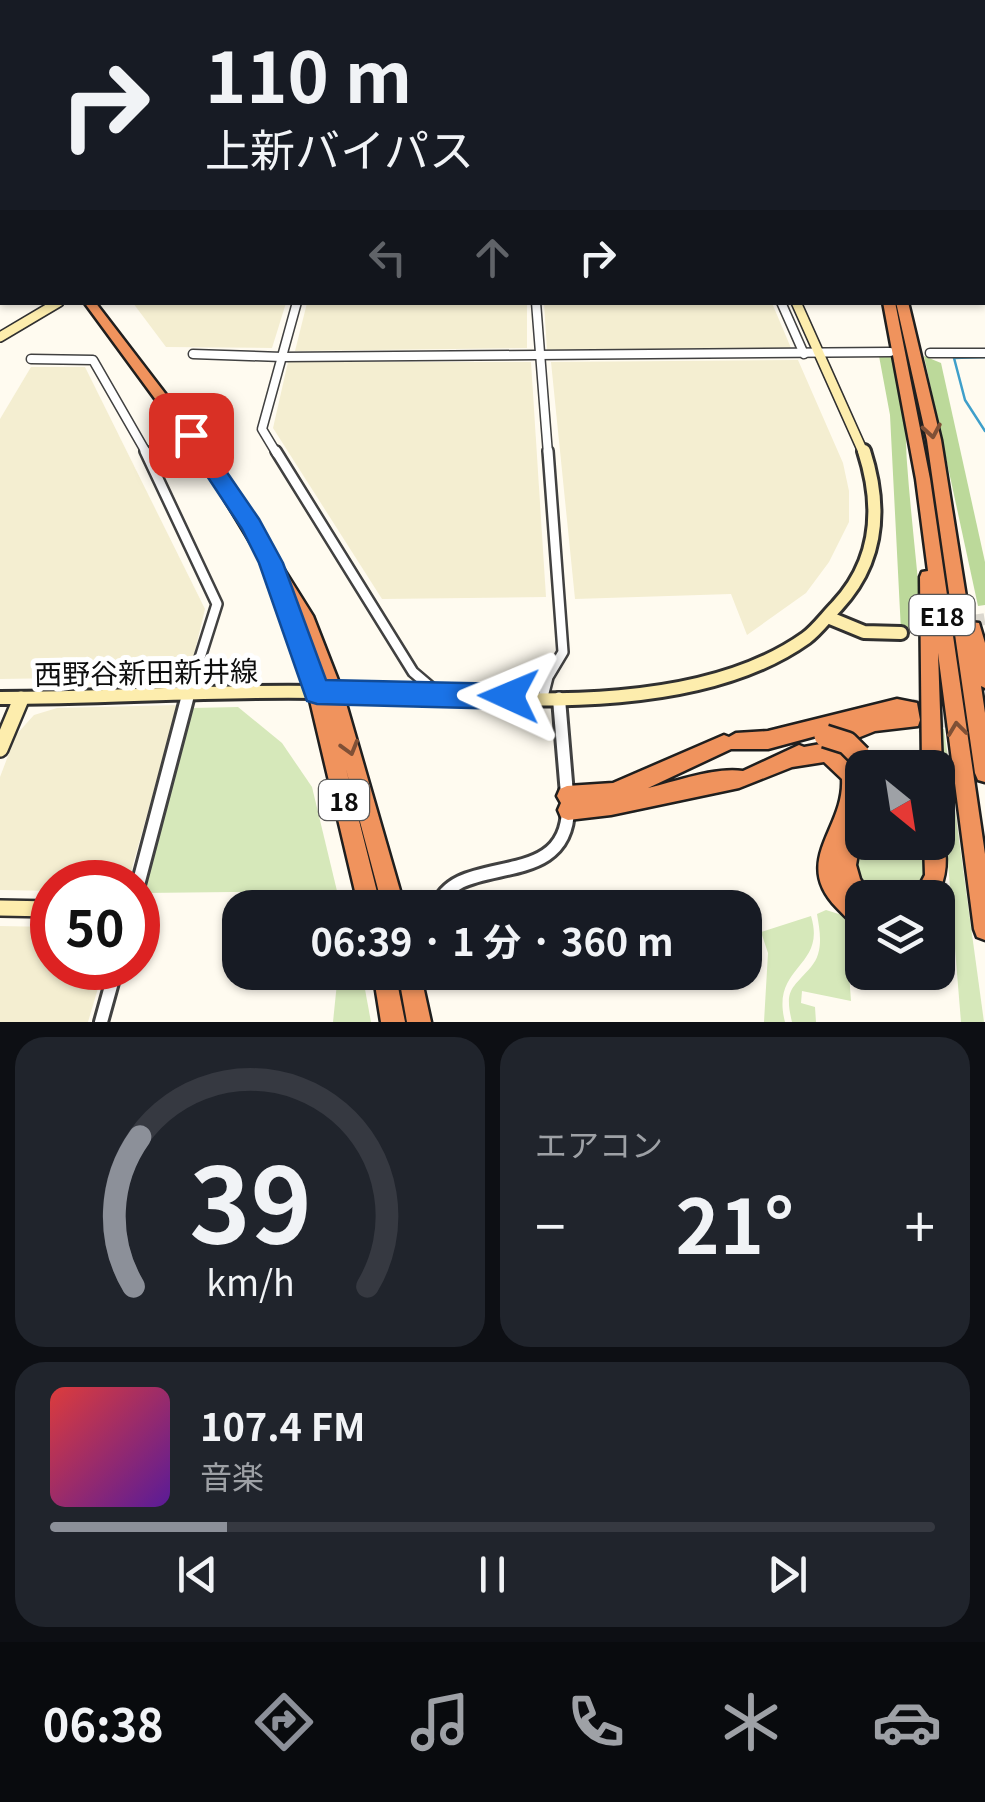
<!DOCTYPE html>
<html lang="ja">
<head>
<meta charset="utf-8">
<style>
	:root { --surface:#171b24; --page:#20242c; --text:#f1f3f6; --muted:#9ea1a6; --line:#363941; --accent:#8c9099 }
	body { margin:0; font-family:Georgia,"Noto Sans JP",serif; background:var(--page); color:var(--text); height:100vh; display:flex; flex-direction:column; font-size:38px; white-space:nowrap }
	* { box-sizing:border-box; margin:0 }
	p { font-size:32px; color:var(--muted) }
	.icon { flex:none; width:55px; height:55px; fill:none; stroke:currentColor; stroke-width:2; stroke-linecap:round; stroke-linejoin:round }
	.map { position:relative; height:1022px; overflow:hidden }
	.panel { display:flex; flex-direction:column; gap:15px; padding:15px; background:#0d0f14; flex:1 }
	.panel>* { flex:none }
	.guide { position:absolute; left:0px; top:0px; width:985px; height:305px; box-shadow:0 2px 8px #0004; background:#171b24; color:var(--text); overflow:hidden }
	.needle { width:65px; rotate:150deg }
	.fabs { position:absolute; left:845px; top:750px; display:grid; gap:20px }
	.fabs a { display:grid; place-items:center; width:110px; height:110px; border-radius:20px; background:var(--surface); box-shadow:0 2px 8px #0004; font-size:50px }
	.speed { position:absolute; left:30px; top:860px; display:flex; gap:20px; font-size:50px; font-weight:700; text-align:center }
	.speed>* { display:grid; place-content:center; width:130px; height:130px; border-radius:50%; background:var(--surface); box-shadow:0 2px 8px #0004; line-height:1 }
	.speed .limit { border:15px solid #d22; background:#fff; color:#111 }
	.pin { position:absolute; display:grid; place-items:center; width:85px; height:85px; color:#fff; margin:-42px; border-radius:20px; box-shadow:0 5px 15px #0006 }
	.me { position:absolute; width:110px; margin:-55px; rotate:271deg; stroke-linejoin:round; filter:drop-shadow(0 0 8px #0008) }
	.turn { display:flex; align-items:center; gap:35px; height:210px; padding:0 40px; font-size:45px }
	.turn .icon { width:130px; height:130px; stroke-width:2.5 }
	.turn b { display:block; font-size:70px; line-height:85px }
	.lanes { display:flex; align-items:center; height:95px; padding:0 40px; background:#0003; justify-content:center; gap:50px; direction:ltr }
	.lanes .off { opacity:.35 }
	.big { font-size:75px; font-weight:700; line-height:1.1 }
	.panel .widget { flex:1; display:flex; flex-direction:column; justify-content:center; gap:15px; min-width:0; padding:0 35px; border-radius:30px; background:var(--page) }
	.panel .dial { align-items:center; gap:0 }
	.dial svg { height:260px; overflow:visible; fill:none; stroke:var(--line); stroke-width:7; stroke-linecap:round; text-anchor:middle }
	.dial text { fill:var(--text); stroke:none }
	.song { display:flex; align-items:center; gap:30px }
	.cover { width:120px; height:120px; border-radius:15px; background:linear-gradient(135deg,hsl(0 70% 55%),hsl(270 70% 35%)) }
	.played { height:10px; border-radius:5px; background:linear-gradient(90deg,var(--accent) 20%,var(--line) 20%) }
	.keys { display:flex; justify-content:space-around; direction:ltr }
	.heat { display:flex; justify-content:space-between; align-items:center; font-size:55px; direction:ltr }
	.panel .tiles { flex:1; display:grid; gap:15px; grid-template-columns:1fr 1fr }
	.widget:last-child { grid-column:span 2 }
	.trip { position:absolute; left:222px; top:890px; width:540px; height:100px; border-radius:30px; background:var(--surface); box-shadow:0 2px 8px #0004; font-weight:700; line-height:100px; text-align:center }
	.tabs { display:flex; height:160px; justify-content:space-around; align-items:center; background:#090b0e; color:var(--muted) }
	.tabs .icon { width:70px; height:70px }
	.tabs .current { color:var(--accent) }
	.tabs b { font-size:45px; color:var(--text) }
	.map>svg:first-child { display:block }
	.farmland { fill:#f4eed1 }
	.green { fill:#d6e8ba }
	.forest { fill:#bcd99a }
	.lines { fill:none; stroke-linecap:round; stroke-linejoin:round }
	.stream { stroke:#3f9fca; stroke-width:2.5 }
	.secondary-tunnel { stroke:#dbd7ce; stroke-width:12; stroke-dasharray:12 6; stroke-linecap:butt }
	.highway-tunnel { stroke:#dbd7ce; stroke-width:21; stroke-dasharray:21 10; stroke-linecap:butt }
	.street-far3-casing { stroke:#414141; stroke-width:6 }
	.street-far2-casing { stroke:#414141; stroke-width:11 }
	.street-far1-casing { stroke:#414141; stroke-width:14 }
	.street-casing { stroke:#414141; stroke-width:18 }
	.secondary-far3-casing { stroke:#303030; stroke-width:8 }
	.secondary-far2-casing { stroke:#303030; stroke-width:12 }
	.secondary-far1-casing { stroke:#303030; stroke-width:18 }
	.secondary-casing { stroke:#303030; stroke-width:20 }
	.highway-casing { stroke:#1f1f1f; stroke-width:5 }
	.street-far3 { stroke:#fff; stroke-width:4 }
	.street-far2 { stroke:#fff; stroke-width:8 }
	.street-far1 { stroke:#fff; stroke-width:9 }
	.street { stroke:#fff; stroke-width:12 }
	.secondary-far3 { stroke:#fdedad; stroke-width:5 }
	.secondary-far2 { stroke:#fdedad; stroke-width:9 }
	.secondary-far1 { stroke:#fdedad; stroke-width:12 }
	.secondary { stroke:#fdedad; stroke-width:15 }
	.highway { fill:#f0935d; fill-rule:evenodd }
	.highway-bridge-casing { stroke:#1f1f1f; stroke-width:26; stroke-linecap:butt }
	.highway-bridge { stroke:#f0935d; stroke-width:21 }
	.oneway { stroke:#7f5036 }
	.route { fill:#1a73e8; stroke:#114b97; stroke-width:2.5 }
	.labels { text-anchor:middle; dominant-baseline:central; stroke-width:10; stroke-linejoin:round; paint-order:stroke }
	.shield { fill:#fff; stroke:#565656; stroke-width:2.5 }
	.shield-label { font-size:25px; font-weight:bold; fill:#0e0e0e }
	.street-label { font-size:28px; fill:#0e0e0e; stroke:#fff }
</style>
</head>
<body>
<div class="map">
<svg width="985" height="1022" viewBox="0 0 985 1022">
	<rect width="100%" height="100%" fill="#fffbf0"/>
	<g class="farmland">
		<path d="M133,303H286L272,348L166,347Z"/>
		<path d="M307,303H527V348L295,351Z"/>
		<path d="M544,303H772L791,348L547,350Z"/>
		<path d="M798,360L843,463L849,491V522L829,562L806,593L747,635L731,594L575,599L551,362Z"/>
		<path d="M288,362H531L546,597L382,599L273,428Z"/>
		<path d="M31,367H85L205,609L189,676L0,679V419Z"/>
		<path d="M178,705L128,882H52V891L0,890V777L16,735L34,715L57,708Z"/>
		<path d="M0,926L52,927V968H104L88,1022H0Z"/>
	</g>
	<g class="green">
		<path d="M238,707L282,743L312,787L337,891L143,893L192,708Z"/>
		<path d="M937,728L944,729L984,1022H961Z"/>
		<path d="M888,843H925L924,873L909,897H877L855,877L856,856Z"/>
		<path d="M826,910L845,916L851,1001L802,991L801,1003L815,1007L816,1022H792C784,989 792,989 811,967C824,952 820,932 817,914Z"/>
		<path d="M811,916C827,968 770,965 785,1022H764L768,953L761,932Z"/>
		<path d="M338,973H362L371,1022H333Z"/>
	</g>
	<g class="forest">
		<path d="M879,356H892C907,387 905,429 907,463C911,518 918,573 922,627L901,631L890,415Z"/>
		<path d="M924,356L941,363L985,562V605L978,606Z"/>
	</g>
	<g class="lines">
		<g class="stream">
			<path d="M982,131L985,134"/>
			<path d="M985,357L954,358L965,400L985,431"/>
		</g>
		<path class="secondary-tunnel" d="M955,624L985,619"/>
		<g class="highway-tunnel">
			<path d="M911,709L985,726"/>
			<path d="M921,722L985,737"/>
		</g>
		<defs>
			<path id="street-far3" d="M17,2L22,0"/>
			<g id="street-far2">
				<path d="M536,302L548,454"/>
				<path d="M781,302L804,354"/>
				<path d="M930,353H985"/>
				<path d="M193,354L282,357L890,352"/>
				<path d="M31,359L93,360L147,454"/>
				<path d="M277,454L262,429L297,302"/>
			</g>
			<g id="street-far1">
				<path d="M145,451L217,604L186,702"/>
				<path d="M276,451L413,672L440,695"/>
				<path d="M543,697L548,677L563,652L548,451"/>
				<path d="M559,697V702"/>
			</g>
			<g id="street">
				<path d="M559,699L567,794"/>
				<path d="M138,885L187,699"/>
				<path d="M437,908C455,850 567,894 568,809"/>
				<path d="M101,1022L116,968"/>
			</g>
			<g id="secondary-far3">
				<path d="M30,0L37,2"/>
				<path d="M98,2L104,0"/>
				<path d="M286,2L290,0"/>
				<path d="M671,2L677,0"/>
			</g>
			<g id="secondary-far2">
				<path d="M796,302L864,454"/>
				<path d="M0,337L59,302"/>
			</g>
			<g id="secondary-far1">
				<path d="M830,618L864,632L901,633"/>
				<path d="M0,698C106,698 212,690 317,692C463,694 681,727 806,638C817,630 827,616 837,606C879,561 882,507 864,451"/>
				<path d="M20,702L22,698"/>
			</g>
			<g id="secondary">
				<path d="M0,749L21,699"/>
				<path d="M0,908L52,909"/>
			</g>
			<g id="highway">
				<path d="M723,0H730L732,2H725Z"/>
				<path d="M0,215L2,216V224H0Z"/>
				<path d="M84,302H95L213,456L313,616L343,693L405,908H383L346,769L381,908H359L308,692L270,586L274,581L203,464Z"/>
				<path d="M883,302H895L930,479L985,854V940L977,937L974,929L938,653L942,768L938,775V768H922L920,577L922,572L928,571L916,479Z"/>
				<path d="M896,302H908L941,440L970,622L979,623L985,643V688L981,686L985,713V782L978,780L975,773L927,440Z"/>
				<path d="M897,699L917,703L920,720L918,726L875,731L835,747L858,768L861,775L862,830L856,865L860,879L873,898H862V929C852,925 845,916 837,908C791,861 845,828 842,779L824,762L792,767L739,788L611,815L568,820L561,817L558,810L561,803L557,796L560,789L567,786L613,783L724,735L729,737L736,733L768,731ZM827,733L825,739L826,743L804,747L799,745L743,771C714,767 678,781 648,788L731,749H768Z"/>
				<path d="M938,833L941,835C949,857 947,877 936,898H913L925,875L924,842H938Z"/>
				<path d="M373,972H395L405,1022H381Z"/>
				<path d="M398,972H420L431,1022H407Z"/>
			</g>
		</defs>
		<use href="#street-far3" class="street-far3-casing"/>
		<use href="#street-far2" class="street-far2-casing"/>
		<use href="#street-far1" class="street-far1-casing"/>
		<use href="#street" class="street-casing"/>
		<use href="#secondary-far3" class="secondary-far3-casing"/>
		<use href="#secondary-far2" class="secondary-far2-casing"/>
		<use href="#secondary-far1" class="secondary-far1-casing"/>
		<use href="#secondary" class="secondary-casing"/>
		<use href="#highway" class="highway-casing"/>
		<use href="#street-far3" class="street-far3"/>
		<use href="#street-far2" class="street-far2"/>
		<use href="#street-far1" class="street-far1"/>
		<use href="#street" class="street"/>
		<use href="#secondary-far3" class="secondary-far3"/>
		<use href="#secondary-far2" class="secondary-far2"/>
		<use href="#secondary-far1" class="secondary-far1"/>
		<use href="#secondary" class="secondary"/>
		<use href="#highway" class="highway"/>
		<defs>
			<path id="highway-bridge" d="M825,736L847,743L860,756"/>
		</defs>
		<use href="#highway-bridge" class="highway-bridge-casing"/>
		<use href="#highway-bridge" class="highway-bridge"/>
	</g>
	<defs><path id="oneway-chevron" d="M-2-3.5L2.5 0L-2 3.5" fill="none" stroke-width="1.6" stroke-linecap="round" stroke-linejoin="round" transform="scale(2.5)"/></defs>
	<g class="oneway">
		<use href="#oneway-chevron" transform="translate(932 431) rotate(80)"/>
		<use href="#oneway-chevron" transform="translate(957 729) rotate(-97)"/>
		<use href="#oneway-chevron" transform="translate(350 748) rotate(74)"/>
	</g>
	<path class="route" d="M191,428L198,430L259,519L283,563L326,680L509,684L519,688L523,696L519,705L509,709L317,704L307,701L259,563L242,529L180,435Z"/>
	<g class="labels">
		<g class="shield">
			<rect x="909.5" y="595" width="65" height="40" rx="8"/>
			<rect x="319" y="780" width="50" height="40" rx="8"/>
		</g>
		<g class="shield-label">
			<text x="942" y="615">E18</text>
			<text x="344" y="800">18</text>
		</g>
		<g class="street-label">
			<text transform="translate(146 671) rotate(-1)">西野谷新田新井線</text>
		</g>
	</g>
</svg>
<div class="fabs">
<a><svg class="needle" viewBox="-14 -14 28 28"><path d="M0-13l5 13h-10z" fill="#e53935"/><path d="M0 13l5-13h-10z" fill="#9ea1a6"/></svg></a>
<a><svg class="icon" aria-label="layers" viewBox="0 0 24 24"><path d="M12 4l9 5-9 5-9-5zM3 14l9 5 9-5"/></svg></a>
</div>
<div class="speed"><div class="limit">50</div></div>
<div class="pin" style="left:191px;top:435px;background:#d93025"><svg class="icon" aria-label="arrive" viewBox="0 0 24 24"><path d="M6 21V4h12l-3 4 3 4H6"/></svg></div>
<svg class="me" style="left:509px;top:696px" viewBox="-20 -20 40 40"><path d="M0-17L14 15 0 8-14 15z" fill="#1a73e8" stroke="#fff" stroke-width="4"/></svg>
<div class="trip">06:39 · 1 分 · 360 m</div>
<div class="guide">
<div class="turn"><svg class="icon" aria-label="right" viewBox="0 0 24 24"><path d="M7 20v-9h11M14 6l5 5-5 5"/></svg><div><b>110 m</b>上新バイパス</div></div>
<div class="lanes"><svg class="icon off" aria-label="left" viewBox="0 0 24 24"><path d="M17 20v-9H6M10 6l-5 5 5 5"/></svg><svg class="icon off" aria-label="ahead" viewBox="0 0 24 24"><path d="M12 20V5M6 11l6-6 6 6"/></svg><svg class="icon" aria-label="right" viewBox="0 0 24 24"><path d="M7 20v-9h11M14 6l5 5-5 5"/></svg></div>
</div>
</div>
<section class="panel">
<div class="tiles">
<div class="widget dial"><svg viewBox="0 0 100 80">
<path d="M14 69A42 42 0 1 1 86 69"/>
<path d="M14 69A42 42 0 0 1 16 23" stroke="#8c9099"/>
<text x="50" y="56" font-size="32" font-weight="700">39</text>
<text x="50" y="72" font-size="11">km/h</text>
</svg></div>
<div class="widget"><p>エアコン</p>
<div class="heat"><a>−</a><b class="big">21°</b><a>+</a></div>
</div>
<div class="widget">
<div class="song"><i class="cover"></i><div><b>107.4 FM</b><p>音楽</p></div></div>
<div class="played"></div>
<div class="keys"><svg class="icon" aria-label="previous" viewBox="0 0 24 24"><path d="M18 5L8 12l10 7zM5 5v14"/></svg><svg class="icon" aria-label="pause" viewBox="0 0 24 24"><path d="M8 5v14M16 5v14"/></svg><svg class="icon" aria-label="next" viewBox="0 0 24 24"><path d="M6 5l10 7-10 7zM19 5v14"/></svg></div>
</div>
</div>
</section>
<nav class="tabs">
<b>06:38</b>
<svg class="icon current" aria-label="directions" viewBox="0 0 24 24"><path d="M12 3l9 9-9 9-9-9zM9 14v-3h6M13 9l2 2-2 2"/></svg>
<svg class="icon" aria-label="music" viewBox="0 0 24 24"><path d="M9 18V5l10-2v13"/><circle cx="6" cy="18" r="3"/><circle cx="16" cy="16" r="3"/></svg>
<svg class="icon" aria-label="phone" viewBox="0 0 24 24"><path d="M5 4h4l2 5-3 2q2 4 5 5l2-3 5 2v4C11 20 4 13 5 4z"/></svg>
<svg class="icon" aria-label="climate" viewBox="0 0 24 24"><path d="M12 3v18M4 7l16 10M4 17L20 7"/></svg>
<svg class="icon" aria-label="car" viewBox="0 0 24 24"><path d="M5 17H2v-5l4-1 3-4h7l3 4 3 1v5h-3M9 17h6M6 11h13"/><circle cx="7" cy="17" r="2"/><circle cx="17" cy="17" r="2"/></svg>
</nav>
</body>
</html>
